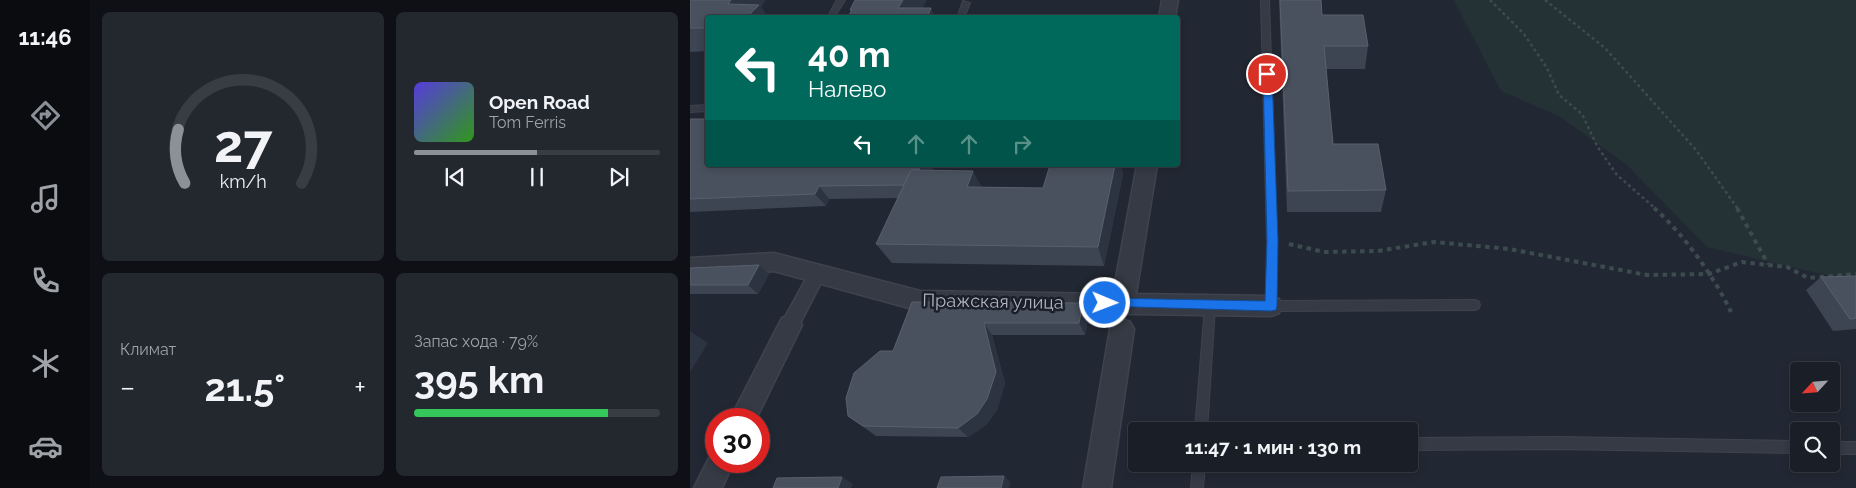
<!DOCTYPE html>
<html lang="ru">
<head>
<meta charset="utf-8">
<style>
	:root { --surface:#1a1e26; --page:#23272e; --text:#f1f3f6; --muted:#9fa2a7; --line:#383c43; --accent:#8c9099 }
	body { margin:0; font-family:Raleway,sans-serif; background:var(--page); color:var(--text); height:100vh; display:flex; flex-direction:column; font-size:19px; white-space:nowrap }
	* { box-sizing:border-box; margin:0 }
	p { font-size:16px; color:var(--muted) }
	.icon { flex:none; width:28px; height:28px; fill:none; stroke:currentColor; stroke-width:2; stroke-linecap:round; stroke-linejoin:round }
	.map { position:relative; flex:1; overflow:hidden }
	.details { display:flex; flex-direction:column; gap:12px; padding:12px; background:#0e1015; width:600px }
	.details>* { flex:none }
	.guide { position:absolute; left:15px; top:15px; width:475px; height:152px; border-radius:5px; box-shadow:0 2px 8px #0003,0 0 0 1px var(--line); background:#00695c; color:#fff; overflow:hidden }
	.needle { width:32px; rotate:244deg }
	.controls { position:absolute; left:1100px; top:362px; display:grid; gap:10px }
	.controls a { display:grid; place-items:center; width:50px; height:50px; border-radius:5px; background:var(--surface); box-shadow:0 2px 8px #0003,0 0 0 1px var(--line); font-size:25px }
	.speed { position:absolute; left:15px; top:408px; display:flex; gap:10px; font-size:25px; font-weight:700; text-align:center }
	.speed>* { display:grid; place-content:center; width:65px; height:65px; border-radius:50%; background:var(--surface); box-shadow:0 2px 8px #0003,0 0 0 1px var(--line); line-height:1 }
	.speed .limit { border:8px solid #d22; background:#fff; color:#111 }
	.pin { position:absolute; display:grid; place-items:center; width:42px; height:42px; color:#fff; margin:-21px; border:2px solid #fff; border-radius:50%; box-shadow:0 1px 5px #0007 }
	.me { position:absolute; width:55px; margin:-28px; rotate:91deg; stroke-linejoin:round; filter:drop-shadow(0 0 4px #0008) }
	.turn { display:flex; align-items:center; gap:18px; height:105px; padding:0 20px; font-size:22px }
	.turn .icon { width:65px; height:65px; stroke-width:2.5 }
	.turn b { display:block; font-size:35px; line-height:42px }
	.lanes { display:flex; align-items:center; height:48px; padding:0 20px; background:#0003; justify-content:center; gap:25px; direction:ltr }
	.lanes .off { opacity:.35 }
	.big { font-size:38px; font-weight:700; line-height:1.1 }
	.details .card { flex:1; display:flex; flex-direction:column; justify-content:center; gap:8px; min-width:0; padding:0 18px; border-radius:8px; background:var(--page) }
	.details .dial { align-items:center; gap:0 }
	.dial svg { height:130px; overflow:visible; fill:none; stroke:var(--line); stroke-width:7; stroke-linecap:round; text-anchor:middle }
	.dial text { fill:var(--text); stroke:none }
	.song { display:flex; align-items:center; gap:15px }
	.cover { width:60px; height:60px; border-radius:8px; background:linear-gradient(135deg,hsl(250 70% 55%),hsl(110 70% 35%)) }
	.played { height:5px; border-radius:2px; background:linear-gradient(90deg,var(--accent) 50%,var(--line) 50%) }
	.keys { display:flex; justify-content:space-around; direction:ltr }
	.heat { display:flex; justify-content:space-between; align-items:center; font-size:28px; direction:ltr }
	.charge { height:8px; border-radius:4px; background:linear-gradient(90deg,#34c759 79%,var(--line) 0) }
	.details .tiles { flex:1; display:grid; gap:12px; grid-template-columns:repeat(2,1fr) }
	.trip { position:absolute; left:438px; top:422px; width:290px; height:50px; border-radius:5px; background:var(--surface); box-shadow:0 2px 8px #0003,0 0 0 1px var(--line); font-weight:700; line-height:50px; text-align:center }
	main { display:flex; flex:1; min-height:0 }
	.tabs { display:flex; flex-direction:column; width:90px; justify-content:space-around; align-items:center; background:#0a0c0f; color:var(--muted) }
	.tabs .icon { width:35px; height:35px }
	.tabs .active { color:var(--accent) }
	.tabs b { font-size:22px; color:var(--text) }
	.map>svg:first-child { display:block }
	.green { fill:#243235 }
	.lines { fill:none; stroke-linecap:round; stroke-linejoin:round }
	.service-casing { stroke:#3e434e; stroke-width:2 }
	.pedestrian-casing { stroke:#3e434e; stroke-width:3 }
	.minor-casing { stroke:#3e434e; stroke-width:3 }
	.path-far1 { stroke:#3c4b4d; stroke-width:2.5; stroke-dasharray:3 3; stroke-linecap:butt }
	.path { stroke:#3c4b4d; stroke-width:4; stroke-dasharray:4.5 4.5; stroke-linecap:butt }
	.service { fill:#353a44; fill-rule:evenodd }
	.pedestrian { fill:#353a44; fill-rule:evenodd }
	.minor { fill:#353a44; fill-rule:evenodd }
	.wall { fill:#3d4452 }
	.shaded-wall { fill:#2d3441 }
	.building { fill:#49515e; stroke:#59606e }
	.route { fill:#1a73e8; stroke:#114b97 }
	.labels { text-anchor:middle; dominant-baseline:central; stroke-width:5; stroke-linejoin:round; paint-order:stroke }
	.street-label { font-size:18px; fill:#afb5c1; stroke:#1a1f29 }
</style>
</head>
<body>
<main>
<nav class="tabs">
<b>11:46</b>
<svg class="icon active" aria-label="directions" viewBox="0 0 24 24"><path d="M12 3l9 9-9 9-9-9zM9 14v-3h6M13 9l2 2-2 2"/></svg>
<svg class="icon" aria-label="music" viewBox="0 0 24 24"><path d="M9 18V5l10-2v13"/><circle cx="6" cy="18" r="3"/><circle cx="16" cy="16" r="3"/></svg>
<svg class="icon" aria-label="phone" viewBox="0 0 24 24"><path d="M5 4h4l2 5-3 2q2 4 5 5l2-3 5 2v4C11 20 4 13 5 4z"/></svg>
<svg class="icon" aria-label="climate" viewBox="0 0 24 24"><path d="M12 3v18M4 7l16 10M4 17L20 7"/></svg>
<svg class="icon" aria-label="car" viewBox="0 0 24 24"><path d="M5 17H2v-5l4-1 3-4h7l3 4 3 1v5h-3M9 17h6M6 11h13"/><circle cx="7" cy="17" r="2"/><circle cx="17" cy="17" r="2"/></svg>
</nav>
<section class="details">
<div class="tiles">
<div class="card dial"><svg viewBox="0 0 100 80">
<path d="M14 69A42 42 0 1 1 86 69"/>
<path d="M14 69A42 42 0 0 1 10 36" stroke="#8c9099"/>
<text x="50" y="56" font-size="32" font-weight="700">27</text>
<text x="50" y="72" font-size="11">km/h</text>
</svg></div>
<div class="card">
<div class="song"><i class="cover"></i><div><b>Open Road</b><p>Tom Ferris</p></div></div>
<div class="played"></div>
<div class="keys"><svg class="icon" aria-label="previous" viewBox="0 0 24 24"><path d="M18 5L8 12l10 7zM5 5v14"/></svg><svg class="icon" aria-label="pause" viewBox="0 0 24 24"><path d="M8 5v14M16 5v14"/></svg><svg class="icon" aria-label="next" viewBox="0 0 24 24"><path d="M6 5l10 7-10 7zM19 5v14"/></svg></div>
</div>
<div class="card"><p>Климат</p>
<div class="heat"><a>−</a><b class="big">21.5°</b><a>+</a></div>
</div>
<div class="card"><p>Запас хода · 79%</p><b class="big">395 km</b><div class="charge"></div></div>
</div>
</section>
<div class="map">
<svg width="1166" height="488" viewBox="0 0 1166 488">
	<rect width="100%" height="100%" fill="#222833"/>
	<path class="green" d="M764,0H1166V282L1017,247L937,165L869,116L811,91Z"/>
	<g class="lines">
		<defs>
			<g id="service">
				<path d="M147,0H155L144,18H137Z"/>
				<path d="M571,0H579L587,241L586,301L785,300L789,302L790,305L789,308L785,310L581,311L577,309L576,306L577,241Z"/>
				<path d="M273,1L280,3L274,18H267Z"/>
				<path d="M18,105V111L0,112V106Z"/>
				<path d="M520,301L524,303L525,306L517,431H505L515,306L516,303Z"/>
				<path d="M868,437L1109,441V453L868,449L719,450V438Z"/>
				<rect x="1141" y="442" width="25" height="12"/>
				<path d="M503,464H515L513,488H501Z"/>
			</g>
			<path id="pedestrian" d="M128,266L134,268L136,273L106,331L100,333L94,331L91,325L94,319L122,268Z"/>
			<g id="minor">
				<path d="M472,0H488L485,18H469Z"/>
				<path d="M447,165H467L446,294L581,296L589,299L592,306L589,313L581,316L230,311L84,271L0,276V258L84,253L230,291L423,294Z"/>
				<path d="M100,315L108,318L112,325L66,419H40L92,318Z"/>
				<path d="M432,319L440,322L444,329L421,488H393L420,329L424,322Z"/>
				<path d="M26,450V461H44L32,488H4L22,452Z"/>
			</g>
		</defs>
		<use href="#service" class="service-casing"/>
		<use href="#pedestrian" class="pedestrian-casing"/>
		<use href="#minor" class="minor-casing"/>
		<g class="path-far1">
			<path d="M800,0L834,34L857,68L869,95L892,114L907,146L927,175L966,209"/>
			<path d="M855,0L915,48L1006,150L1048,209"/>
		</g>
		<g class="path">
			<path d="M964,208C993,233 1025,278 1041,312"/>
			<path d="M1047,208L1078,264"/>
			<path d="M599,244L634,252L688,251L744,242L819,249L957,275L1019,274L1052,262L1097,267L1118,278L1166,274"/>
		</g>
		<use href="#service" class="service"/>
		<use href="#pedestrian" class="pedestrian"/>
		<use href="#minor" class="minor"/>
	</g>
	<g class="wall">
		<path d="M0,0L71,7L78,18H18V51L0,52Z"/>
		<path d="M589,0H631L632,15L678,46L675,69H636L643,144L696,190L691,212H597Z"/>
		<path d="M0,119L18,165H241L243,168L242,170L292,187L353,188L360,165H431L433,174L414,266L202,263L186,244L208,198L139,199L136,206L0,212Z"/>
		<path d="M69,265L79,274L68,294H0V268Z"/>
		<path d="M1166,276V329L1143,331L1116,290L1131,277Z"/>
		<path d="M222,302L393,303L399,315L395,335H302L315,383L307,410L296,425L278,437L186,436L158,416L203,351Z"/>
	</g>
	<g class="shaded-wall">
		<path d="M41,0H76L71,7L78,18H48L38,4Z"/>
		<path d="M213,0H237L227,18L208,8Z"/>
		<path d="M241,8L246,18H237Z"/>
		<path d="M231,165H241L243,168L231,197L223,185Z"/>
		<path d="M425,165H431L433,174L414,266L408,247Z"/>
		<path d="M283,171L294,191L277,187Z"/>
		<path d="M129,186L139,199L136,206L125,194Z"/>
		<path d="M69,265L79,274L68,294L58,285Z"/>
		<path d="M393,303L399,315L395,335L389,323Z"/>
		<path d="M294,323L302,335L315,383L307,410L296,425L278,437L268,428Z"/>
		<path d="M0,331L18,343L0,372Z"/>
		<path d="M314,476L321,483L319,488H311Z"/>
		<path d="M152,477L163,484L161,488H148Z"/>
	</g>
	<g class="building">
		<path d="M0,0H41L38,4L69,5L56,18H18V28H0Z"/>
		<path d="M165,0H213L208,8H241L237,18H157L162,10H160Z"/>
		<path d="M590,0H631L632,15H673L678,46H634L643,144H688L696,190L598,191Z"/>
		<path d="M0,119H18V165H231L229,170H221L214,185L129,186L125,194L0,199Z"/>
		<path d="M360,165H425L408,247L186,244L221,170L283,171L277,187L353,188Z"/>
		<path d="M69,265L58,285H0V268Z"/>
		<path d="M1166,276V318L1160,319L1131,277Z"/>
		<path d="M222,302L393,303L389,323H294L306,372L297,399L287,414L268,428L173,426L158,416L156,398L164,373L190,351H203Z"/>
		<path d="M314,476L311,488H247L251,477Z"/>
		<path d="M152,477L148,488H83L87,478Z"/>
	</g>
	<path class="route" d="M577,71L582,74L588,241L587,306L586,310L581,311L411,306L409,303L411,299L415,298L575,301L577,241L573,74Z"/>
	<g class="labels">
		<g class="street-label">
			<text transform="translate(303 301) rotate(1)">Пражская улица</text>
		</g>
	</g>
</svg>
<div class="controls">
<a><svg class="needle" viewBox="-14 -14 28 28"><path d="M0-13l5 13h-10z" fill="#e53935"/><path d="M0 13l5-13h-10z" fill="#9fa2a7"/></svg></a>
<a><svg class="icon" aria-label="search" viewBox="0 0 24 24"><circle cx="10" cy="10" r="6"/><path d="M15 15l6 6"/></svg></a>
</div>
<div class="speed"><div class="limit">30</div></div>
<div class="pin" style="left:577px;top:74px;background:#d93025"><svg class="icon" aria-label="arrive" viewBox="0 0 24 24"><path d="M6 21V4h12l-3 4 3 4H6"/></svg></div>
<svg class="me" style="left:415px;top:303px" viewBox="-20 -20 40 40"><circle r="17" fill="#1a73e8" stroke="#fff" stroke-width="3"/><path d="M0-11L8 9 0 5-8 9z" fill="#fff"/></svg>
<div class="trip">11:47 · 1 мин · 130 m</div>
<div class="guide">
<div class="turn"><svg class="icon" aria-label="left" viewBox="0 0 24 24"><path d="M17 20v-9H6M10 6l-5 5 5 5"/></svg><div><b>40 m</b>Налево</div></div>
<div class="lanes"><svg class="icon" aria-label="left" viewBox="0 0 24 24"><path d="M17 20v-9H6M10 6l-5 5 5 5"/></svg><svg class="icon off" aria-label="ahead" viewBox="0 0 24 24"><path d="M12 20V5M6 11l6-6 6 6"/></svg><svg class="icon off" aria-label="ahead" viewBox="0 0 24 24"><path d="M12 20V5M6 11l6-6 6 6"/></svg><svg class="icon off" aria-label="right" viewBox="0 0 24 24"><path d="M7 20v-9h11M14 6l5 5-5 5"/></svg></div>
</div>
</div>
</main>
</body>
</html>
